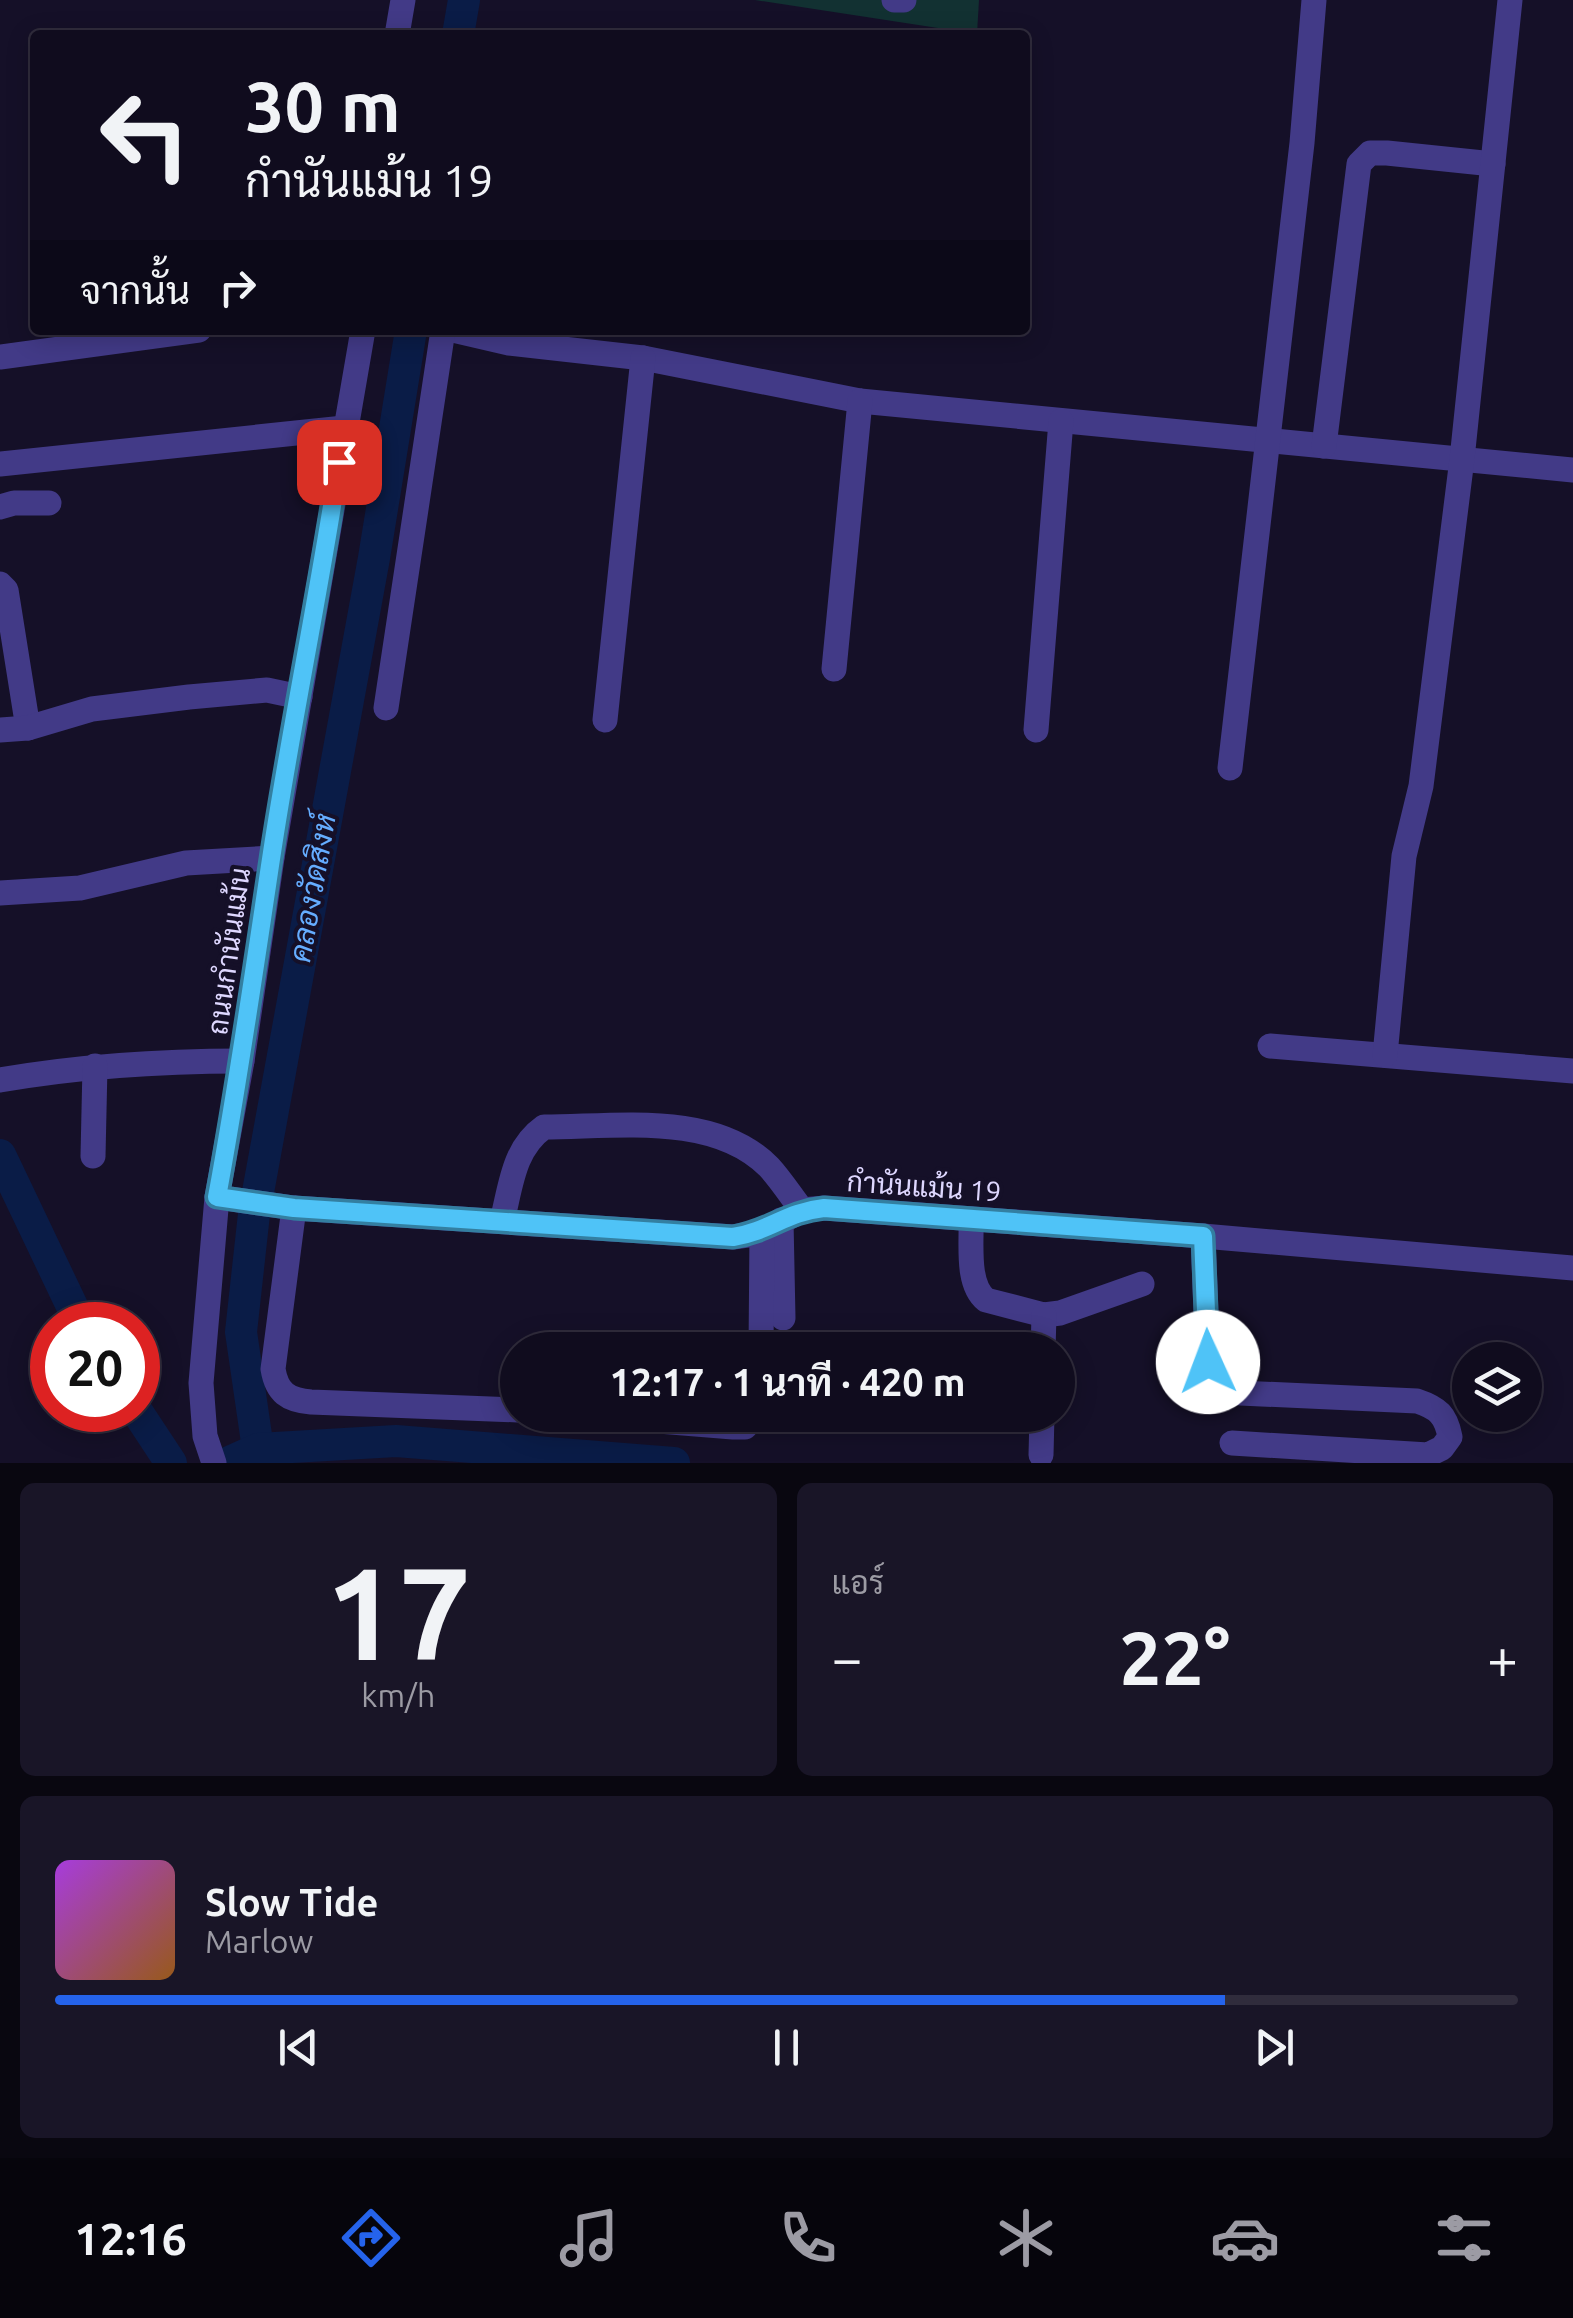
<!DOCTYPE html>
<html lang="th">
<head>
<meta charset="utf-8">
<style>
	:root { --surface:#100c1e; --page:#191527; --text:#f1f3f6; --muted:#9c9ba4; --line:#302c3c; --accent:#2563eb }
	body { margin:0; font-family:Ubuntu,Sarabun,sans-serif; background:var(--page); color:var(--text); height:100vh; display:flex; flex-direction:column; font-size:38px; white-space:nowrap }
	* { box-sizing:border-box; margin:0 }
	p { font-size:32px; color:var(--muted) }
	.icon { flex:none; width:55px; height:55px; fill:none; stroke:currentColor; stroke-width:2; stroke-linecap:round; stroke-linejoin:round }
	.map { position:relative; height:1463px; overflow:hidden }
	.panel { display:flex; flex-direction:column; gap:20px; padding:20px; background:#090710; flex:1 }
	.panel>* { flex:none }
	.hud { position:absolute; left:30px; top:30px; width:1000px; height:305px; border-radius:10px; box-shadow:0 5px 25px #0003,0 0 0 2px var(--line); background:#100c1e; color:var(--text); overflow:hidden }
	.buttons { position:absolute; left:1452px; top:1342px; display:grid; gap:20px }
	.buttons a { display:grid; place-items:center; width:90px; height:90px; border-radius:50%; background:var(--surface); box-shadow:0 5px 25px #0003,0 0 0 2px var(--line); font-size:50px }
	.speed { position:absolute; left:30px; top:1302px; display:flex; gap:20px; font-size:50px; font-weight:700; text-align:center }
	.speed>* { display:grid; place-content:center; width:130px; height:130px; border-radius:50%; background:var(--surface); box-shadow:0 5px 25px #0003,0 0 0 2px var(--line); line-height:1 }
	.speed .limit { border:15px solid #d22; background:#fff; color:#111 }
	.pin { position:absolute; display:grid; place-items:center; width:85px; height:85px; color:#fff; margin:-42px; border-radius:20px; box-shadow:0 5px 15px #0006 }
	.me { position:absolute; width:110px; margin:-55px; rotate:358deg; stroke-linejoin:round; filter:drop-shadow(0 0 8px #0008) }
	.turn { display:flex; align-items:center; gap:35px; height:210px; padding:0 50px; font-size:45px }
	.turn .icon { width:130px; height:130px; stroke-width:2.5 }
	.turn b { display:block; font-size:70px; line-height:85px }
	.then { display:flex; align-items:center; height:95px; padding:0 50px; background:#0003; gap:20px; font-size:38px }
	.big { font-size:75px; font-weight:700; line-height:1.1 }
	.panel .widget { flex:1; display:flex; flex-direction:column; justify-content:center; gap:15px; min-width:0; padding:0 35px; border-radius:15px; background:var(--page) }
	.panel .dial { align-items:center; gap:0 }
	.dial b { font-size:130px; line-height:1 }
	.song { display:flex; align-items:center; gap:30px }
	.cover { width:120px; height:120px; border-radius:15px; background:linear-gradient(135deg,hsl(280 70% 55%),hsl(30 70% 35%)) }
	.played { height:10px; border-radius:5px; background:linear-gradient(90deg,var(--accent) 80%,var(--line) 80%) }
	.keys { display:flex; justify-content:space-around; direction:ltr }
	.heat { display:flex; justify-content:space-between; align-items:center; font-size:55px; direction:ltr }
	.panel .tiles { flex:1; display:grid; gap:20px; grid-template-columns:1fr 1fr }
	.widget:last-child { grid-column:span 2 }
	.trip { position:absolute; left:500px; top:1332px; width:575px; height:100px; border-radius:50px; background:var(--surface); box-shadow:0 5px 25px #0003,0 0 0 2px var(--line); font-weight:700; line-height:100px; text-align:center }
	.menu { display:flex; height:160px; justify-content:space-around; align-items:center; background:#06050c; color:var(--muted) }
	.menu .icon { width:70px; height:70px }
	.menu .current { color:var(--accent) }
	.menu b { font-size:45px; color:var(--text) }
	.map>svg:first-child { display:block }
	.green { fill:#123132 }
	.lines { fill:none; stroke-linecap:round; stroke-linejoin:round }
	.canal { stroke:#0a1c47; stroke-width:32 }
	.minor { stroke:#423a87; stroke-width:25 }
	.route-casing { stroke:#337fa1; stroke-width:25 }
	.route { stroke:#4fc3f7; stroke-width:18 }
	.labels { text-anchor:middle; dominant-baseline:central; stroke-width:8; stroke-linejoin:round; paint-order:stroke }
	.street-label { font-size:28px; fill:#ded7ff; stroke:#151028 }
	.water-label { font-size:30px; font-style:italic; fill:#65adff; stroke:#151028 }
</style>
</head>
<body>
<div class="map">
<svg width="1573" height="1463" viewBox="0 0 1573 1463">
	<rect width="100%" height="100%" fill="#151028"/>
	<path class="green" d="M755,0H979L977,34Z"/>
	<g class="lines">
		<g class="canal">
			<path d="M458,35L464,0"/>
			<path d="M0,1155L81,1325"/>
			<path d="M136,1410L171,1463"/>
			<path d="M258,1449L241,1332L254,1214L374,558L411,330"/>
			<path d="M227,1463L258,1449L396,1441L674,1463"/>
		</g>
		<g class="minor">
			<path d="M894,0H904"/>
			<path d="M397,35L403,0"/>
			<path d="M453,330L509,343L643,358L860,401L1573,470"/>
			<path d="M0,357L199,330"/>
			<path d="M1324,446L1359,164L1370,153H1387L1493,164"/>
			<path d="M0,464L344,428"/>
			<path d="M0,507L14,503H49"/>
			<path d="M0,584L6,590L28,728"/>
			<path d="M834,669L860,401"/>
			<path d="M386,708L443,330"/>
			<path d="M605,720L643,358"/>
			<path d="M0,730L28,728L92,709L189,697L267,690L300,697"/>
			<path d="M1036,730L1061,421"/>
			<path d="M1230,768L1302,143L1314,0"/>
			<path d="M0,893L80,888L186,863L272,858"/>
			<path d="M1270,1046L1573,1071"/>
			<path d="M1385,1055L1404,856L1421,786L1462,459L1510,0"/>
			<path d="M0,1080C81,1066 160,1061 242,1061"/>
			<path d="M93,1156L95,1066"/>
			<path d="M217,1197L294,1208L733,1237L762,1233L802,1210L825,1208L1203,1236L1573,1268"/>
			<path d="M294,1208L273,1369C277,1393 288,1400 311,1402L518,1410"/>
			<path d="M971,1219C972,1243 966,1284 986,1300L1044,1315L1060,1313L1142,1284"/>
			<path d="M781,1220L783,1318"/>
			<path d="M502,1221C511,1186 513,1149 544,1127C615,1127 714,1111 769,1167C781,1180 791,1196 802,1210"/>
			<path d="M1203,1236L1208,1362L1214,1375L1240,1393L1417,1401C1438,1408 1446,1415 1450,1437L1442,1448L1428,1455L1232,1443"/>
			<path d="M761,1350L762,1233"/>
			<path d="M1043,1350L1044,1315"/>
			<path d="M584,1415L733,1427H745L756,1415"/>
			<path d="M1041,1455L1042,1415"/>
			<path d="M214,1463L205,1436L201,1383L217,1197L242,1061L272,858L363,330"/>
		</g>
	</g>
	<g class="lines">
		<defs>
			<path id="route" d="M339,462C319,595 291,726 271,859C254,972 238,1084 217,1197L294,1208L733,1237C770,1231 786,1212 824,1208L1203,1236L1208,1362"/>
		</defs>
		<use href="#route" class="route-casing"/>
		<use href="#route" class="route"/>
	</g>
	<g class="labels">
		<g class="street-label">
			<text transform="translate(228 951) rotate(-82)">ถนนกำนันแม้น</text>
			<text transform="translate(924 1186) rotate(4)">กำนันแม้น 19</text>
		</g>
		<g class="water-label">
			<text transform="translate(312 888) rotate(-80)">คลองวัดสิงห์</text>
		</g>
	</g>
</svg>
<div class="buttons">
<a><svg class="icon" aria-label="layers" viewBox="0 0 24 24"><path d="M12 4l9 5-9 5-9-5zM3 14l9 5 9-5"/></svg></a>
</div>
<div class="speed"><div class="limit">20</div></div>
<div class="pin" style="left:339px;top:462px;background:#d93025"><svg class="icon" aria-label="arrive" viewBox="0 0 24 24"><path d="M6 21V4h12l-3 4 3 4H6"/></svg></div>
<svg class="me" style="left:1208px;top:1362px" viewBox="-20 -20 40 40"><circle r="19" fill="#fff"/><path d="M0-13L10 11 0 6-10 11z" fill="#4fc3f7"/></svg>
<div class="trip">12:17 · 1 นาที · 420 m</div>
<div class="hud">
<div class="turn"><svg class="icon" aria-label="left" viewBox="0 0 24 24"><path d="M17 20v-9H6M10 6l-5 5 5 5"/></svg><div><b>30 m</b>กำนันแม้น 19</div></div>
<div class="then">จากนั้น<svg class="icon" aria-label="right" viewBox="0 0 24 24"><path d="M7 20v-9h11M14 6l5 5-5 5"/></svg></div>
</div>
</div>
<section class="panel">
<div class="tiles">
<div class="widget dial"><b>17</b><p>km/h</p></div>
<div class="widget"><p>แอร์</p>
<div class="heat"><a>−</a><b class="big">22°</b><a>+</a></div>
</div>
<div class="widget">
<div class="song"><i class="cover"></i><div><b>Slow Tide</b><p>Marlow</p></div></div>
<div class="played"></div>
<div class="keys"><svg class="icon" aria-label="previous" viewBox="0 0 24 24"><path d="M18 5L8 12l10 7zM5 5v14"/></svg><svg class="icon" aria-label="pause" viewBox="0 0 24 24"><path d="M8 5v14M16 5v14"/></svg><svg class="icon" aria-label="next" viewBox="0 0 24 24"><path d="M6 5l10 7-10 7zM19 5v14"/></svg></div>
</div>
</div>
</section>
<nav class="menu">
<b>12:16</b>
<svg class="icon current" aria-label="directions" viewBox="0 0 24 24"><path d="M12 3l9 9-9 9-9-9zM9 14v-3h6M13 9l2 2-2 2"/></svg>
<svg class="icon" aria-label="music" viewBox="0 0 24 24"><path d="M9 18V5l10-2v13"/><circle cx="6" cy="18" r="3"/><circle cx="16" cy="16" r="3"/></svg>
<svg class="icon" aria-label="phone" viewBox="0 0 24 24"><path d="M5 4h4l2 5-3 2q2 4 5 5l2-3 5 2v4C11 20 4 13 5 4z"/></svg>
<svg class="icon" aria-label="climate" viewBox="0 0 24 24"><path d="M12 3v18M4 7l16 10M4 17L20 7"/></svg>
<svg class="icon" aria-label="car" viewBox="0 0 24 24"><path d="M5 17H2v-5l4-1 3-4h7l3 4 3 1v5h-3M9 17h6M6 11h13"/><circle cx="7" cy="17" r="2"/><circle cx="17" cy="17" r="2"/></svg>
<svg class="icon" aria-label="filters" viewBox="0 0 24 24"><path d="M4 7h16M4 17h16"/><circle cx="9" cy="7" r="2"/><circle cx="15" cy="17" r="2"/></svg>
</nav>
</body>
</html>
